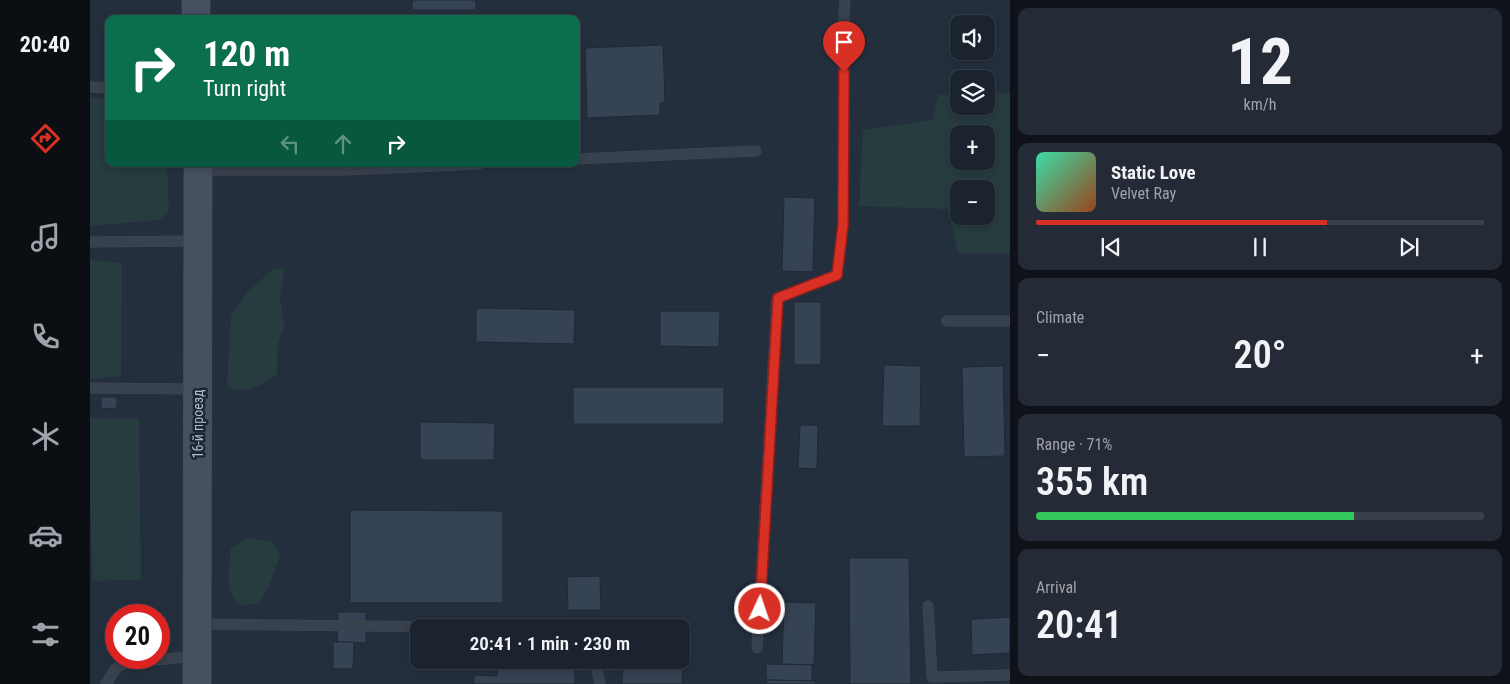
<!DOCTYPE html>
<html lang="en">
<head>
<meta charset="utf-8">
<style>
	:root { --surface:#1b232e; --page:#242b36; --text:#f1f3f6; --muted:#a0a4aa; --line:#39404a; --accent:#d93025 }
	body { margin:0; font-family:"Roboto Condensed",sans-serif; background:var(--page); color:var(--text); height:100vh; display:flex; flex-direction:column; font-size:19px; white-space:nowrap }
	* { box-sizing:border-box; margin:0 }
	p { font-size:16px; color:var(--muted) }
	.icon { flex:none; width:28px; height:28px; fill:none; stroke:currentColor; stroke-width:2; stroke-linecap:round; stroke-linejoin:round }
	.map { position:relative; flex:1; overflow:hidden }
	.details { display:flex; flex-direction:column; gap:8px; padding:8px; background:#0f1319; width:500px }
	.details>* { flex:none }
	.guide { position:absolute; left:15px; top:15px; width:475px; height:152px; border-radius:10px; box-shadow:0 2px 8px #0003,0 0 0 1px var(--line); background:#0b6e4f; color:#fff; overflow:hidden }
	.tools { position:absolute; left:860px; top:15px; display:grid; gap:10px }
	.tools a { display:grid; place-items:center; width:45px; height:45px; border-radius:10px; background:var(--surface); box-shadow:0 2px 8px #0003,0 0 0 1px var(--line); font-size:25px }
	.speed { position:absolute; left:15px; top:604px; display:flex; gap:10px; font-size:25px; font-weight:700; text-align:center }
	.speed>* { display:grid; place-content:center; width:65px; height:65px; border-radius:50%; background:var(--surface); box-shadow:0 2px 8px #0003,0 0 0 1px var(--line); line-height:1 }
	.speed .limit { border:8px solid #d22; background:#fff; color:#111 }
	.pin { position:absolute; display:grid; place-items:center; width:42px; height:42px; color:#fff; margin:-51px -21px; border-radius:50% 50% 50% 0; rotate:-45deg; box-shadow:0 0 5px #0007 }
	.pin .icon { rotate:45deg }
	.me { position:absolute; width:55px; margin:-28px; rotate:3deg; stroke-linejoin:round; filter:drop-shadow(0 0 4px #0008) }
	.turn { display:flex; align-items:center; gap:18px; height:105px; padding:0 15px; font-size:22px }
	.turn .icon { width:65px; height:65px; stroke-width:2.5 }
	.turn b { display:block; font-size:35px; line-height:42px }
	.lanes { display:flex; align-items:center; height:48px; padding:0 15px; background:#0003; justify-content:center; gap:25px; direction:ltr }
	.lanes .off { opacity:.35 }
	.big { font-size:38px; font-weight:600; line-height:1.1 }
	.details .widget { flex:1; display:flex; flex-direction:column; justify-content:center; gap:8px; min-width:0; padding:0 18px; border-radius:10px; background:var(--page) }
	.details .dial { align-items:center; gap:0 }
	.dial b { font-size:65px; line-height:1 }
	.song { display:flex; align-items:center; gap:15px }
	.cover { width:60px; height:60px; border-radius:8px; background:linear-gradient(135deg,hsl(160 70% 55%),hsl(20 70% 35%)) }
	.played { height:5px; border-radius:2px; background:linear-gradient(90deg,var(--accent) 65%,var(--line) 65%) }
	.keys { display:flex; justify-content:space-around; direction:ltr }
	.heat { display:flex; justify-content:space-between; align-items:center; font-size:28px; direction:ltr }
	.charge { height:8px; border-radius:4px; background:linear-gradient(90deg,#34c759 71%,var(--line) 0) }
	.trip { position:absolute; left:320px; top:619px; width:280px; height:50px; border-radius:10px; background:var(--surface); box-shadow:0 2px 8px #0003,0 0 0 1px var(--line); font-weight:600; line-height:50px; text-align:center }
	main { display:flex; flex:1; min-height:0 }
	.dock { display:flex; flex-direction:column; width:90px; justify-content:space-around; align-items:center; background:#0b0e12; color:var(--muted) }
	.dock .icon { width:35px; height:35px }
	.dock .active { color:var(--accent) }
	.dock b { font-size:22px; color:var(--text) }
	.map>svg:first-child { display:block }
	.green { fill:#263c3f; fill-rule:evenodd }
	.building { fill:#364354; stroke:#1f2835 }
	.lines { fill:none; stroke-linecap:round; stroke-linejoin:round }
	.lane-casing { stroke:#414a57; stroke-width:11 }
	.secondary-casing { stroke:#414a57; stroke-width:29 }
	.lane { stroke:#38414e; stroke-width:10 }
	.secondary { stroke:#465061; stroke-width:28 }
	.route-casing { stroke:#8d1f18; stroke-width:12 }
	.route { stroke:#d93025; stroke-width:9 }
	.labels { text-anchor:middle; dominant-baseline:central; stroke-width:5; stroke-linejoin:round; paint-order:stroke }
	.street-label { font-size:14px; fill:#b4bcc9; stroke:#1d2633 }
</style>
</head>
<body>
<main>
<nav class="dock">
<b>20:40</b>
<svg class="icon active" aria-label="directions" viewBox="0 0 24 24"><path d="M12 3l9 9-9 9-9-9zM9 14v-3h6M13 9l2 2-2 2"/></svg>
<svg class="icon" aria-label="music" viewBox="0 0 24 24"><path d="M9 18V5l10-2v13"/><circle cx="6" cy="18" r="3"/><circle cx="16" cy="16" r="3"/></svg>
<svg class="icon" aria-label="phone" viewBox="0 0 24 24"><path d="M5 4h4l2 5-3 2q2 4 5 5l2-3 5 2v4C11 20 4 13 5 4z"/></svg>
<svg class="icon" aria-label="climate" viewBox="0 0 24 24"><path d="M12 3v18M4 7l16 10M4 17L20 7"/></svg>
<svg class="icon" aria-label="car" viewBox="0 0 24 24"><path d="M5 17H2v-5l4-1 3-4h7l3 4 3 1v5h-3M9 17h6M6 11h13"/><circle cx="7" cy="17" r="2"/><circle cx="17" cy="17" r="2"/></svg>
<svg class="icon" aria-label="filters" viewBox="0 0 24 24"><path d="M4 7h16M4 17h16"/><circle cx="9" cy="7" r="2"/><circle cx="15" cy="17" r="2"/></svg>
</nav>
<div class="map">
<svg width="920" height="684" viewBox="0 0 920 684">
	<rect width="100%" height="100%" fill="#242f3e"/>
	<g class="green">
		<path d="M920,93V254L868,253L858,209L769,206L773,130L842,120L849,95H869V106H896V94ZM869,134H896V161H869ZM869,189H896V216H869Z"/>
		<path d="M0,98L19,99V164H77L79,211L69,220L0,226Z"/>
		<path d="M0,260L32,263L31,376L0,379Z"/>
		<path d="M195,268L190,296L194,326L187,348V374C172,384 156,397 137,386L141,315L158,292L183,269Z"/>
		<path d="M0,418L49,419L51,580L3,581L0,503Z"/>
		<path d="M159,538L181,541L190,555L180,583L170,603C164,604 157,607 150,604C133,597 140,562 141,548Z"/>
	</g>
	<g class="building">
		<rect x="322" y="0" width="64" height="10"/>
		<path d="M573,45L575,102L570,103V115L497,118L495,48Z"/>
		<path d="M694,197L725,198L723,272L692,271Z"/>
		<rect x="704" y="302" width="27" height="63"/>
		<path d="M386,308L485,310L484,344L386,342Z"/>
		<path d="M570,311H630L629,347L570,346Z"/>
		<path d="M794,365L831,366L830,426H792Z"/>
		<path d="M913,366L915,456L874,457L872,367Z"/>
		<rect x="483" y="387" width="151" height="37"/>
		<path d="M11,397H27V408L11,409Z"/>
		<path d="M330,422L405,423L404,460H330Z"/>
		<path d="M710,425H728L727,469L708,468Z"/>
		<path d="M260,510L413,511V603H260Z"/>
		<path d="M759,558H819L821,684H760Z"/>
		<path d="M510,576L511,610H478L477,577Z"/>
		<path d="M694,602L726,603L724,665L692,664Z"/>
		<path d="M248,612H276V643L247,642Z"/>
		<path d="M920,617V653L882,655L881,619Z"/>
		<path d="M243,642H264L263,669H243Z"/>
		<path d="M407,664L485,665V684H384V675L407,676Z"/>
		<path d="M533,664L593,665L592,684H532Z"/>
		<path d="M676,664L722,665V681L676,680Z"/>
		<path d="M676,680L725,681V684H676Z"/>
	</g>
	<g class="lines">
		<defs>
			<g id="lane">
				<path d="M0,87L19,88"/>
				<path d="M486,159L666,151"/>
				<path d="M109,170H256L390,164"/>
				<path d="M0,242L107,241"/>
				<path d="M857,321H920"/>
				<path d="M0,388L107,389"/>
				<path d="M838,606L842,677L920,675"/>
				<path d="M108,624L458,628"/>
				<path d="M667,648L687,298L747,275L753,225L754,15L755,0"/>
				<path d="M505,660L510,684"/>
				<path d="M16,684L26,668L35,663L107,656"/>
			</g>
			<g id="secondary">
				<path d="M106,0V19"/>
				<path d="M107,684L108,164"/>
			</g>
		</defs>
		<use href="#lane" class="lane-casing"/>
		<use href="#secondary" class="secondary-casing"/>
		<use href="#lane" class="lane"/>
		<use href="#secondary" class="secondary"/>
	</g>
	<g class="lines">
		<defs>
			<path id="route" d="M670,609L688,298L747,275L753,225L754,72"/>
		</defs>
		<use href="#route" class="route-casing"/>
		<use href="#route" class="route"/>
	</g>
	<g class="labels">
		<g class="street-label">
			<text transform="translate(108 424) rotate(-90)">16-й проезд</text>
		</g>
	</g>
</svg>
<div class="tools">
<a><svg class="icon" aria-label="sound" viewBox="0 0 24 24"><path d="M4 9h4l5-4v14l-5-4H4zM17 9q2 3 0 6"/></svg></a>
<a><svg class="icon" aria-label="layers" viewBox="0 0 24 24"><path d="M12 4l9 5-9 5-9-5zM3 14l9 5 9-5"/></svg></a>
<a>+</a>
<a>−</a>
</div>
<div class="speed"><div class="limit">20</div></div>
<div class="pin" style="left:754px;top:72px;background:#d93025"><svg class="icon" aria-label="arrive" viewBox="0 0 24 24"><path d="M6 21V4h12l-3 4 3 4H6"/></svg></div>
<svg class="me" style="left:670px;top:609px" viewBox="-20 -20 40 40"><circle r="17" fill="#d93025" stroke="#fff" stroke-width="3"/><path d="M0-11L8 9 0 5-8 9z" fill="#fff"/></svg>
<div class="trip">20:41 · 1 min · 230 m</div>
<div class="guide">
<div class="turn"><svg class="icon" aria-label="right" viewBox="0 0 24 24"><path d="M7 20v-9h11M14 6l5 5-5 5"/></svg><div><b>120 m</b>Turn right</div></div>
<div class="lanes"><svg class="icon off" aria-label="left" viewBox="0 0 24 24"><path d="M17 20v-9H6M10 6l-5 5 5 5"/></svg><svg class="icon off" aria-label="ahead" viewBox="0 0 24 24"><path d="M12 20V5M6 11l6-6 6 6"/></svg><svg class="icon" aria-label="right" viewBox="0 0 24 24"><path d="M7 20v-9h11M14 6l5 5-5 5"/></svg></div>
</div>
</div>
<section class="details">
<div class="widget dial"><b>12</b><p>km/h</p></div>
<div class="widget">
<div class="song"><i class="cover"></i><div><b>Static Love</b><p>Velvet Ray</p></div></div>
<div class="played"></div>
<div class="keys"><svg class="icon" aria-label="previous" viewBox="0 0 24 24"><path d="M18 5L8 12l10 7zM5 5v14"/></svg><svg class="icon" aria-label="pause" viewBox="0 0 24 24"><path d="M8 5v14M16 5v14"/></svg><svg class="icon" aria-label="next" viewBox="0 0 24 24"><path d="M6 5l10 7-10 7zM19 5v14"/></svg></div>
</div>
<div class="widget"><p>Climate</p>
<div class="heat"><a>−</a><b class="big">20°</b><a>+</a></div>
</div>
<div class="widget"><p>Range · 71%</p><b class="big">355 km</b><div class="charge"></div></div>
<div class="widget"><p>Arrival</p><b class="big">20:41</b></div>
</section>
</main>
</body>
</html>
